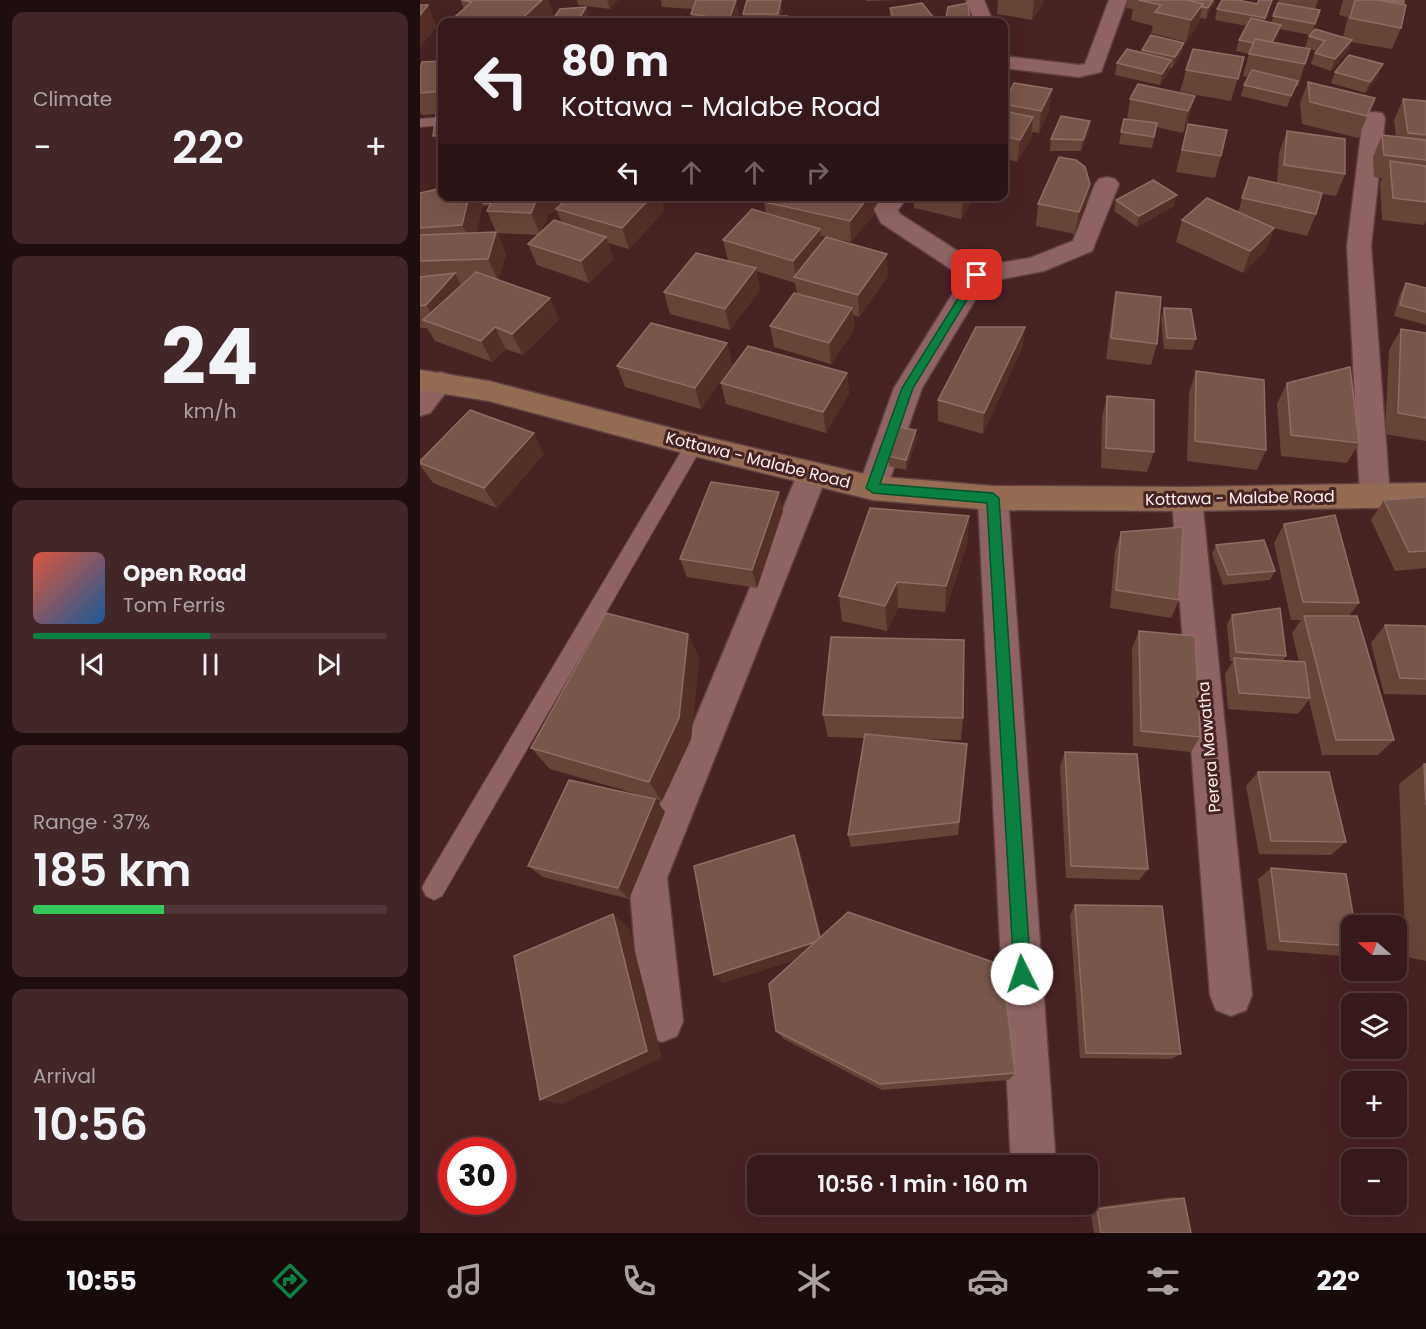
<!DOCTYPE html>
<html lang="en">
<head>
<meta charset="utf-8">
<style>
	:root { --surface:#361a1b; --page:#412728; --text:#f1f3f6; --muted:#aaa1a3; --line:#50383a; --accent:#0b8043 }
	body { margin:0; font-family:Poppins,sans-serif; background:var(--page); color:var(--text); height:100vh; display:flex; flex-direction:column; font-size:22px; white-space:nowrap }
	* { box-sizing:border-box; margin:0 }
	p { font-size:20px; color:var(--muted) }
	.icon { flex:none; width:33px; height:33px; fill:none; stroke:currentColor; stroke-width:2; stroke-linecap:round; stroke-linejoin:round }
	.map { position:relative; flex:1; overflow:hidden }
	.side { display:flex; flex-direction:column; gap:12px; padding:12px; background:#1e0e0f; width:420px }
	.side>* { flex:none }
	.hud { position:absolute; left:18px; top:18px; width:570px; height:183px; border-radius:12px; box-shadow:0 6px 24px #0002,0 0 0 2px var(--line); background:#361a1b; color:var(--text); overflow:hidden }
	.needle { width:39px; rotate:290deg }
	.controls { position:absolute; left:921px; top:915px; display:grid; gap:12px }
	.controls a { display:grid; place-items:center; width:66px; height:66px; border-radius:12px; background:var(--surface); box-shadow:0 6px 24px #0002,0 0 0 2px var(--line); font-size:30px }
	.speed { position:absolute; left:18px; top:1137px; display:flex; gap:12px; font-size:30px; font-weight:700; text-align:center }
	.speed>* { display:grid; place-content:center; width:78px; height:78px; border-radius:50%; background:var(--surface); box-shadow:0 6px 24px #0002,0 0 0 2px var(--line); line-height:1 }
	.speed .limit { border:9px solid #d22; background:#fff; color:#111 }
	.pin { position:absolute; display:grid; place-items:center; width:51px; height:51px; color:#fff; margin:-26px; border-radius:12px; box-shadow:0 3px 9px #0006 }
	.me { position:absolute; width:66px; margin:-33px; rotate:356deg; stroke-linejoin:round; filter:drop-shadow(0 0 4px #0008) }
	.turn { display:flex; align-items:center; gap:21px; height:126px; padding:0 24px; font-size:27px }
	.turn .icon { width:78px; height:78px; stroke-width:2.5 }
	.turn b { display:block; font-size:42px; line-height:51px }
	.lanes { display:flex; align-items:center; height:57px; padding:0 24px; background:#0003; justify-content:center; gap:30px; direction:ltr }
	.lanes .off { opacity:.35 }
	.big { font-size:45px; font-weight:600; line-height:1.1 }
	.side .card { flex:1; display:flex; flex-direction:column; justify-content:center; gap:9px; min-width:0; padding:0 21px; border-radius:12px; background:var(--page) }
	.side .dial { align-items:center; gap:0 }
	.dial b { font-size:78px; line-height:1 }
	.song { display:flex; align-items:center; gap:18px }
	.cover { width:72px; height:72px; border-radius:9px; background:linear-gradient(135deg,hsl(10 70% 55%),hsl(210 70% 35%)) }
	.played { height:6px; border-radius:3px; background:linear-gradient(90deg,var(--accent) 50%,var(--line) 50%) }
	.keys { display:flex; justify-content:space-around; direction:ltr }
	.heat { display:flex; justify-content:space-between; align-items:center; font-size:33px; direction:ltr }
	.charge { height:9px; border-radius:4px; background:linear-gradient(90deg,#34c759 37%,var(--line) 0) }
	.trip { position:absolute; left:327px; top:1155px; width:351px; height:60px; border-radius:12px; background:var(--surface); box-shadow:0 6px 24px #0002,0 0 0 2px var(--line); font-weight:600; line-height:60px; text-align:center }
	.dock { display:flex; height:96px; justify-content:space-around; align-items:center; background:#160a0b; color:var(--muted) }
	.dock .icon { width:42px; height:42px }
	.dock .selected { color:var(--accent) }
	.dock b { font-size:27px; color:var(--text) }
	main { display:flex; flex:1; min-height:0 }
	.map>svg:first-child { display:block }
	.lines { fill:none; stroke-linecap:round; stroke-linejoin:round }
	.lane-casing { stroke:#5f4143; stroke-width:2 }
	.street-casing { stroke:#5f4143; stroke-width:3 }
	.secondary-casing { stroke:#5f4143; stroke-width:3 }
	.lane { fill:#8f6363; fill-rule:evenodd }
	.street { fill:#8f6363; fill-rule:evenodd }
	.secondary { fill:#966b54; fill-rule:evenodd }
	.wall { fill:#664438; fill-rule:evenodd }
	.shaded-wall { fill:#532f28 }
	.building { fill:#77564b; stroke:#8c6e65; stroke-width:1.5 }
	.route { fill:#0b8043; stroke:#07532c; stroke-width:1.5 }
	.labels { text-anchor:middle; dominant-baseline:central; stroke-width:6; stroke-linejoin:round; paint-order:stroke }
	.street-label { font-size:16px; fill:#ffefef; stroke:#482324 }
</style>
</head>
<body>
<main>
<section class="side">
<div class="card"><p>Climate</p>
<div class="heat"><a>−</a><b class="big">22°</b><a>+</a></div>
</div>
<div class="card dial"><b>24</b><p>km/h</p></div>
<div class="card">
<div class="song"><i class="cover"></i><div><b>Open Road</b><p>Tom Ferris</p></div></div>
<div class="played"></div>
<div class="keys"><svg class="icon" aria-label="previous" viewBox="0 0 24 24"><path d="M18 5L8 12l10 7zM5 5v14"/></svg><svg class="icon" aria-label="pause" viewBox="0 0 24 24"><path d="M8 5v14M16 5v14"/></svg><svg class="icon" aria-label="next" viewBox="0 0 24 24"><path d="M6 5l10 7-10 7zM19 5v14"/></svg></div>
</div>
<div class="card"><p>Range · 37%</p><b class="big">185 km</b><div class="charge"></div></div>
<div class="card"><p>Arrival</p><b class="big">10:56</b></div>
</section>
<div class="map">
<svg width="1006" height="1233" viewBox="0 0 1006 1233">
	<rect width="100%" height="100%" fill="#482324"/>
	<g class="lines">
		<defs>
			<g id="lane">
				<path d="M22,117V125L0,127V119Z"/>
				<path d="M274,439L280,440L283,445L22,896L14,900L6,896L2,888L6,880L268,440Z"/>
			</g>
			<g id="street">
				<path d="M546,0H564L573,22H555Z"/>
				<path d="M689,0H707L681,72L659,77L584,68V56L659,65L665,64Z"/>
				<path d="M954,112L962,113L965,118L951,246L970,496L966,504L955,508L944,504L940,496L927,246L943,118L946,113Z"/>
				<path d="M687,177L695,179L699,184L672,251L624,271L566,282L502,388L464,496L453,500L442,496L438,488L474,388L543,277L461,223L454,209L464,196H488L478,210L480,214L561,266L610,258L653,241L675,184L679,179Z"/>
				<path d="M22,194V196H91L88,201L80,203L0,210V196Z"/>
				<path d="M20,372L30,375L34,382L10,413L0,416V387L10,375Z"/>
				<path d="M392,464L403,467L407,475L247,878L263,1021L257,1036L242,1042L227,1036L221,1021L209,878L377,475L381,467Z"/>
				<path d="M573,486L584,490L588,498L636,1166L591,1164L558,498L562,490Z"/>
				<path d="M767,487L778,491L782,499L832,995L826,1010L811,1016L796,1010L790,995L752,499L756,491Z"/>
			</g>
			<path id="secondary" d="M0,370L69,381L274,434L453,476L573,486L767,487L1006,483V507L767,511L573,510L453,500L274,456L69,401L0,390Z"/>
		</defs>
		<use href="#lane" class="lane-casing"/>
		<use href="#street" class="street-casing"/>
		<use href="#secondary" class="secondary-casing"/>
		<use href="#lane" class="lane"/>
		<use href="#street" class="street"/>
		<use href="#secondary" class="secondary"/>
	</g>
	<g class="wall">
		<path d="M40,0H128L134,17L128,22H31L30,21L44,9Z"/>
		<path d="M157,0H198L190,9L158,5Z"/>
		<path d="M241,0H316L320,21L319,22H273L271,14L273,9L242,7Z"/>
		<path d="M446,0H479L446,1Z"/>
		<path d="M578,0H623V3L612,20L577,14Z"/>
		<path d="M708,0H795L786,19L780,18L778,25L766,42L731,33L733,26L711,20L713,9L706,8Z"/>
		<path d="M859,0H898L895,9L900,10L892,32L923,37L928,17L919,15L923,0H984L981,28L972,49L931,42L928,51L911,71L891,64L895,53L897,51L885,48L889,36L890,35L860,29L854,43L885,64L878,86H876L867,107L821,96L824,85L828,77L823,76L829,54L816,51L819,40L827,26L795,20L797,9L849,11L845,21L851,23Z"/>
		<path d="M470,8L517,22H470Z"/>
		<path d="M362,9L361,16L368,22H324L323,14Z"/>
		<path d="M764,43L761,54L752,68H750L749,71L740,85L695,75L697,63L721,53L722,50Z"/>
		<path d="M824,57L811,101L760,92L766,70Z"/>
		<path d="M22,61V156L16,114L2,115L0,112V69Z"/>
		<path d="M915,72L958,76L945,93L911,83Z"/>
		<path d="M888,82L955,98L938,138L882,124L880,103Z"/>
		<path d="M775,96L769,117L763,133L736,127L732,148L699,144L704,119L707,120L710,99Z"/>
		<path d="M983,99L1006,101V220L1004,225L962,220L960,183L962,178L954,177L953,157L962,135L976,136L974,120Z"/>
		<path d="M584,103L629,111L619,133L612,132L611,139L597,162L584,158Z"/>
		<path d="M768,124L801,156L795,178L756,172Z"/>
		<path d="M867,131L925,174L916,196L902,194L896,214L887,236L854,228L846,250L823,273L756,242L762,220L818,212L829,177L857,183L859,153Z"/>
		<path d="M669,132L661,151H630L631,139Z"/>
		<path d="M670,184L666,206L655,234L616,226L618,204Z"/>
		<path d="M0,193L22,196H59L63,204L56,233L76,232L67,211L74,196H249L247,199L241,197L244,211L209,249L188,243L193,259L169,283L117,265L108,244L118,235L77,233L86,254L78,280L139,319L103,355L86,349L72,362L15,341L7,328H0ZM137,211L142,223L121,232L129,213Z"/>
		<path d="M354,196H453L454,214L431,242L401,236V243L468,276L439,317L433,315L434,330L411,364L354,347L350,326L377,293L375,283L336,271L340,290L310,330L250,314L244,292L308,261L303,240L346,214L344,202Z"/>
		<path d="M494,196H555L541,219L494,208Z"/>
		<path d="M696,200L754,206L717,227L694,211Z"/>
		<path d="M986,283L1006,288V325L974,316L980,294Z"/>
		<path d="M696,292L737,344L731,365L686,359L692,313Z"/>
		<path d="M744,308L776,339L772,350L744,349L741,319Z"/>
		<path d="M605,327L602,348L563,434L518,421V400Z"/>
		<path d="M981,329L1006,333V441L965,434L969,350Z"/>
		<path d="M307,343L312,365L281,409L205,387L197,366Z"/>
		<path d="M776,371L846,450L837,470L767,461L769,393Z"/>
		<path d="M427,373L429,394L406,433L306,404L301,383Z"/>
		<path d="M867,383L939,443L927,463L861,456L857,404Z"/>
		<path d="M687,396L734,452L727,472L681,468L682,417Z"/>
		<path d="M496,430V441L486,470L469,466L468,456Z"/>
		<path d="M124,454L77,508L13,483L0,465V461Z"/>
		<path d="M1006,497V568L975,571L951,520L964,500Z"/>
		<path d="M363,511L337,588L267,577L260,559Z"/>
		<path d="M549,516L547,544L525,612L478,608L467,631L422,621L419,596Z"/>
		<path d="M864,524L939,603L929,616L974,740L958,755H902L889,700L878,714L808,709L805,674L813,661H810L807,624L812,615L866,656L863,661L879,662L872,633L881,620H871L854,543Z"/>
		<path d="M701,532L759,600L751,618L690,608L695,551Z"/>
		<path d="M796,545L855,571L850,580L803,585L792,554Z"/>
		<path d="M965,625L1006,626V695L964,694L951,643Z"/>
		<path d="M719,631L780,737L771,752L713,746L712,648Z"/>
		<path d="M268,634L279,659L271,739L242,801L235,799L245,812L209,899L123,877L108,866L234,799L130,769L111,748Z"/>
		<path d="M403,715L543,718L541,740L492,739L547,744L538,835L431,847L428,835L444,738L408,737Z"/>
		<path d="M645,752L728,869L719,880L646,878L640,766Z"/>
		<path d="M1004,764H1006V961L986,957L979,784Z"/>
		<path d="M838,772L926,842L911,855L839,854L826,786Z"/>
		<path d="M379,847L401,937L595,1073L589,1080L462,1090L364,1039L356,1031L377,959L303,983Z"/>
		<path d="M851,868L932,946V951L923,956L847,950L838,879Z"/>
		<path d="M655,905L761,1054L751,1059L660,1058L650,915Z"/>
		<path d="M753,1197L764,1198L771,1233H674L670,1208Z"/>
	</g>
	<g class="shaded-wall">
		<path d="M122,0H128L134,17L128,22H98Z"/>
		<path d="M187,0H198L190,9Z"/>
		<path d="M316,0L320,21L319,22H309V20Z"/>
		<path d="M361,0L362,9L360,22H359L358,14Z"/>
		<path d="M614,0H623V3L612,20Z"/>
		<path d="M793,0H795L794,4L786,19L788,8Z"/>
		<path d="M783,4L778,25L766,42L771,20Z"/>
		<path d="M8,5L17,27L0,47V15Z"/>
		<path d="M166,7L169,18L166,22H157Z"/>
		<path d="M367,16L368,22H362Z"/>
		<path d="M861,25L858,36L846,58L850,47Z"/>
		<path d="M932,40L928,51L911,71L915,59Z"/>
		<path d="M764,43L761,54L752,68L755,57Z"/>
		<path d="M751,60L749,71L740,85L742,74Z"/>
		<path d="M963,64L958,76L945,93L950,82Z"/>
		<path d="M878,81L874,92L867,107L871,96Z"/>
		<path d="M632,89L629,111L619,133L621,111Z"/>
		<path d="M775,96L769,117L763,133L768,111Z"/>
		<path d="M613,117L611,139L597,162L600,140Z"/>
		<path d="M670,121L669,132L661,151L663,140Z"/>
		<path d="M22,135V156L13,136Z"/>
		<path d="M670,184L666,206L655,234L659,212Z"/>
		<path d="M757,195L754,206L717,227L719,216Z"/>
		<path d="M49,196H59L63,204L53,246L42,225Z"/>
		<path d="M118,196H151L136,209L137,211L129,213L120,235L111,213Z"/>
		<path d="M232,196H240L244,211L209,249L202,228Z"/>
		<path d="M449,196H453L454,214L431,242L430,221Z"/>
		<path d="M543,196H555L541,219Z"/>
		<path d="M854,228L846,250L823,273L830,251Z"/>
		<path d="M400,229L402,251L376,277L373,261Z"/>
		<path d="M76,232L86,254L78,280L68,259Z"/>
		<path d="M186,237L193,259L169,283L161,261Z"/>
		<path d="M467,254L468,276L439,317L438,295Z"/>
		<path d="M336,268L340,290L310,330L305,309Z"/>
		<path d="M35,273L46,295L18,325L6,305Z"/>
		<path d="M130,298L139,319L103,355L92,334Z"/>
		<path d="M432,308L434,330L411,364L409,343Z"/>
		<path d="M75,327L86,349L72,362L61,341Z"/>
		<path d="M605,327L602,348L563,434L564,413Z"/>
		<path d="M307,343L312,365L281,409L275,388Z"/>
		<path d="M427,373L429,394L406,433L403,412Z"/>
		<path d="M496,430V441L486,470V460Z"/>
		<path d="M114,433L124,454L77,508L64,488Z"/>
		<path d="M359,492L363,511L337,588L332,570Z"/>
		<path d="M549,516L547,544L525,612L526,586Z"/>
		<path d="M477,582L478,608L467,631L465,606Z"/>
		<path d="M268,634L279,659L271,739L242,801L229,782Z"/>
		<path d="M235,799L245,812L209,899L198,888Z"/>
		<path d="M374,835L379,847L404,950L303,983L294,975Z"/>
		<path d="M193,914L209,928L242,1058L142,1104L120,1100Z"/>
	</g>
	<g class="building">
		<path d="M42,0H122L98,22H42L30,21L52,2Z"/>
		<path d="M276,0H316L309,20L271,14Z"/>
		<path d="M327,0H361L358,14H323Z"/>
		<path d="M718,0H768L783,4L771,20L735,12L741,5Z"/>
		<path d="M768,0H793L788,8L782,7L783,4Z"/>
		<path d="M802,0H818L837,4L839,0H852L845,18L797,9Z"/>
		<path d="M935,0H957L986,5L981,28L930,18Z"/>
		<path d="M963,0H984V3Z"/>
		<path d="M502,3L517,22H475L470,8Z"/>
		<path d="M548,3L550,22H525L528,7Z"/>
		<path d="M858,3L900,10L895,24L853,16Z"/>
		<path d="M0,5H8L0,15Z"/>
		<path d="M166,7L157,22H131L140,9Z"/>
		<path d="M367,16L362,22H329L334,17Z"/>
		<path d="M426,18L465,22H423Z"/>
		<path d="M831,18L861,25L852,42L835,39L833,43L819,40Z"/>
		<path d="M895,29L932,40L915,59L895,53L905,41L889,36Z"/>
		<path d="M731,35L764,43L755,57L722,50Z"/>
		<path d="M835,39L890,49L885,64L829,54Z"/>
		<path d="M707,49L751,60L742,74L697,63Z"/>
		<path d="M773,49L824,57L818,79L766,70Z"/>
		<path d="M929,55L963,64L950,82L915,72Z"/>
		<path d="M22,61V91L0,93V69L2,62Z"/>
		<path d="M832,70L878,81L871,96L824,85Z"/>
		<path d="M888,82L955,98L947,116L890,102Z"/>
		<path d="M594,83L632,89L621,111L584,104Z"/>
		<path d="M718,84L775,96L768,111L710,99Z"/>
		<path d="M983,99L1006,101V135L988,133Z"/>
		<path d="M18,103H22V135L13,136Z"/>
		<path d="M584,111L613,117L600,140L584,136Z"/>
		<path d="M641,116L670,121L663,140L631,139Z"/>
		<path d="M704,119L737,123L734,137L701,132Z"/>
		<path d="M768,124L807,130L801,156L762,150Z"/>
		<path d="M867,131L925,139V174L864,165Z"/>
		<path d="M962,135L1006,140V160L964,155Z"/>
		<path d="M639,157L656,160L665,167L670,184L659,212L618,204Z"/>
		<path d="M970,161L1006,166V202L973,198Z"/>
		<path d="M829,177L902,193L896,214L822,198Z"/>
		<path d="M733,180L757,195L719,216L696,200Z"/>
		<path d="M22,188V196H49L42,225L0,228V193Z"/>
		<path d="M74,196H118L111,213L67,211Z"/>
		<path d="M150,196H232L202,228L136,209Z"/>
		<path d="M354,196H449L430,221L344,202Z"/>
		<path d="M787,198L854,228L830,251L762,220Z"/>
		<path d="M332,209L400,229L373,261L303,240Z"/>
		<path d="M134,220L186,237L161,261L108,244Z"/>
		<path d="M76,232L68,259L0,261V235Z"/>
		<path d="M406,237L467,254L438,295L374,277Z"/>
		<path d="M276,253L336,268L305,309L244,292Z"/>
		<path d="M56,272L130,298L92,334L75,327L61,341L3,320Z"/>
		<path d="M35,273L6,305L0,306V277Z"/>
		<path d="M986,283L1006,288V312L980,305Z"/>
		<path d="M696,292L741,297L737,344L691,338Z"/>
		<path d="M374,293L432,308L409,343L350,326Z"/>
		<path d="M744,308L771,309L776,339L747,338Z"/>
		<path d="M231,323L307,343L275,388L197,366Z"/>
		<path d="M556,327H605L564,413L518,400Z"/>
		<path d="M981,329L1006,333V418L978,413Z"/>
		<path d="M328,346L427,373L403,412L301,383Z"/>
		<path d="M930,367L939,443L871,435L867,383Z"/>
		<path d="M776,371L844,380L846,450L775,441Z"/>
		<path d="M687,396L734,400V452L686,448Z"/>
		<path d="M50,410L114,433L64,488L0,463V461Z"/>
		<path d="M478,427L496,430L486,460L468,456Z"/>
		<path d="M291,482L359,492L332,570L260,559Z"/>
		<path d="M1006,497V551L989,552L964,500Z"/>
		<path d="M450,508L549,516L526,586L477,582L465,606L419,596Z"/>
		<path d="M915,515L939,603L883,602L864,524Z"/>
		<path d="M763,527L759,600L696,590L701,532Z"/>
		<path d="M844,540L855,571L808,575L796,545Z"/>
		<path d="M860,608L866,656L816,652L812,615Z"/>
		<path d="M186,613L268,634L259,718L229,782L111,748Z"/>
		<path d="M884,616H937L974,740H916Z"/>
		<path d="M965,625L1006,626V679L980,678Z"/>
		<path d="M719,631L775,636L780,737L721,731Z"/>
		<path d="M411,637L544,640L543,718L403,715Z"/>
		<path d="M814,658L885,662L890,698L819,693Z"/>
		<path d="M445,734L547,744L539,822L428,835Z"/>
		<path d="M645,752L717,754L728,869L651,866Z"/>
		<path d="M1004,764H1006V805Z"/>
		<path d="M838,772H909L926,842L851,841Z"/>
		<path d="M149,780L235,799L198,888L108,866Z"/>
		<path d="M374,835L400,938L395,942L294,975L274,866Z"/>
		<path d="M851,868L926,874L935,926H932V946L860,941Z"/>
		<path d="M655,905L742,906L761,1054L666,1053Z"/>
		<path d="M428,912L582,965L595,1073L460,1084L356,1031L349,984Z"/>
		<path d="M193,914L227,1051L120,1100L94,956Z"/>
		<path d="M764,1198L771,1233H681L677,1209Z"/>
	</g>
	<path class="route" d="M557,272L562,275L493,388L460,484L573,493L579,498L611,974L608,980L602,983L596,980L594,974L567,503L453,493L446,488L482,388L554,273Z"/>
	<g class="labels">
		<g class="street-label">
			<text transform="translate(338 460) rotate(14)">Kottawa - Malabe Road</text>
			<text transform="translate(820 498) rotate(-1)">Kottawa - Malabe Road</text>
			<text transform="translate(789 747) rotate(-95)">Perera Mawatha</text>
		</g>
	</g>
</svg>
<div class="controls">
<a><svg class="needle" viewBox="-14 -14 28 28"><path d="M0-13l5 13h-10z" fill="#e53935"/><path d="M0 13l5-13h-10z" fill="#aaa1a3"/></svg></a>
<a><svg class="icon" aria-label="layers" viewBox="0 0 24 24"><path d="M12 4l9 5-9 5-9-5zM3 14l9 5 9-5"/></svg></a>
<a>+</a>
<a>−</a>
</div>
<div class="speed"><div class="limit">30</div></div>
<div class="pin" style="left:557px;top:275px;background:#d93025"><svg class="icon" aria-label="arrive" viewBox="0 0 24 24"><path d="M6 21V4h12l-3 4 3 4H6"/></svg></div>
<svg class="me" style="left:602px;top:974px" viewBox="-20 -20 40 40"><circle r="19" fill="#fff"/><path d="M0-13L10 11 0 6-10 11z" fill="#0b8043"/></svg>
<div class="trip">10:56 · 1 min · 160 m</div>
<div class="hud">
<div class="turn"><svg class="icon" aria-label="left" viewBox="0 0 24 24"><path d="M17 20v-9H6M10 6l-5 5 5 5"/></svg><div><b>80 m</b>Kottawa - Malabe Road</div></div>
<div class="lanes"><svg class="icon" aria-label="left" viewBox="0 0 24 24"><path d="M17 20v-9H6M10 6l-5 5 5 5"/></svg><svg class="icon off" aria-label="ahead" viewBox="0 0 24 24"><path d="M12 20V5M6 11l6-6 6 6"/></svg><svg class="icon off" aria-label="ahead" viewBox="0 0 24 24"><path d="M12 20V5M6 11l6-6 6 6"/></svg><svg class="icon off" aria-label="right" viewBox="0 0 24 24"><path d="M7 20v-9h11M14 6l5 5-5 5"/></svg></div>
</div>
</div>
</main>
<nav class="dock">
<b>10:55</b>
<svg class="icon selected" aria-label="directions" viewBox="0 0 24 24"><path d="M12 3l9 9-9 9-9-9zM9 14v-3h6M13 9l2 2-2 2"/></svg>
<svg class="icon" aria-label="music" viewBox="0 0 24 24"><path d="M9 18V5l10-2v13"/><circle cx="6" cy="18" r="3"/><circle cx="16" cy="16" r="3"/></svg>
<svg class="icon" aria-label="phone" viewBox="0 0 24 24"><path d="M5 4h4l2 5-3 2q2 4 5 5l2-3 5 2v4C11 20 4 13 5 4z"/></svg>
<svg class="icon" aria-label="climate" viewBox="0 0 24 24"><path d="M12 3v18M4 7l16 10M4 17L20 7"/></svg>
<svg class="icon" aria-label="car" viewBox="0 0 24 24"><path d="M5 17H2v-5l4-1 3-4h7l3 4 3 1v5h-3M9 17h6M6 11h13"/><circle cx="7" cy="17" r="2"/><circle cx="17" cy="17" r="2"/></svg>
<svg class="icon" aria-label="filters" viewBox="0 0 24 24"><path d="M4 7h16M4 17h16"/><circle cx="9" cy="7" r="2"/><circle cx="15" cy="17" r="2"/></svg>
<b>22°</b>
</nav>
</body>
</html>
